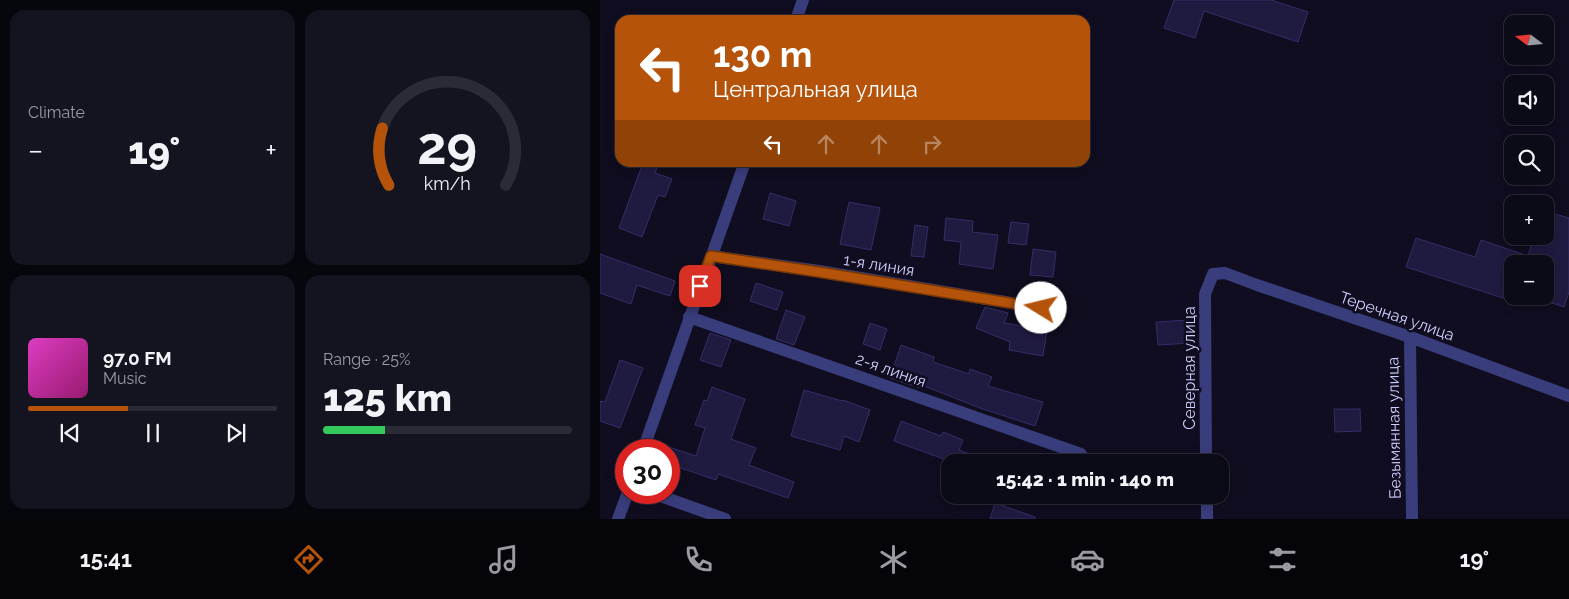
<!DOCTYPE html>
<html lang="en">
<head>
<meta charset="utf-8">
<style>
	:root { --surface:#0b0a17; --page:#141320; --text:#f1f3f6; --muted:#9a9aa1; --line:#2b2b36; --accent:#b45309 }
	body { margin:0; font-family:Raleway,sans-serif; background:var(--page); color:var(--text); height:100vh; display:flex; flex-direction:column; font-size:19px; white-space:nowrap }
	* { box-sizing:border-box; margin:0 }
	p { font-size:16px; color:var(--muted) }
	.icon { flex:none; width:28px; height:28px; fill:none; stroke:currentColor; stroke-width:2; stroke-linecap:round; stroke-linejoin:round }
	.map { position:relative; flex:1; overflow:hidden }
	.sheet { display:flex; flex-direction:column; gap:10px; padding:10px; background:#06060d; width:600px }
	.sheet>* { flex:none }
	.banner { position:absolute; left:15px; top:15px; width:475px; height:152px; border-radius:15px; box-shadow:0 2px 12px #0003,0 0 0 1px var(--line); background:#b45309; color:#fff; overflow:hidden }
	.needle { width:32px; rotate:286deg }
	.fabs { position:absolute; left:904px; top:15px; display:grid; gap:10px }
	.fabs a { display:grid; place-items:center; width:50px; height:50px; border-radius:10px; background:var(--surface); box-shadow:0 2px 12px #0003,0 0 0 1px var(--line); font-size:25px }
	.speed { position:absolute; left:15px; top:439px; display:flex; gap:10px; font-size:25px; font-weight:700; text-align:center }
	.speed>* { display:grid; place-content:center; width:65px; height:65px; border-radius:50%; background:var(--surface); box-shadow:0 2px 12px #0003,0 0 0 1px var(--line); line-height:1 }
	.speed .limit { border:8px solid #d22; background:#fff; color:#111 }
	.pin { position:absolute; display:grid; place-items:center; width:42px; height:42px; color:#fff; margin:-21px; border-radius:10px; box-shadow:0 2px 8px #0006 }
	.me { position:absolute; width:55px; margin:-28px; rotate:279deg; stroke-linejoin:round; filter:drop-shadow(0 0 4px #0008) }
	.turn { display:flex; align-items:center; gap:18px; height:105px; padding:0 15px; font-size:22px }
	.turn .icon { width:65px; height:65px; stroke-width:2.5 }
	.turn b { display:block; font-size:35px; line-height:42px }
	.lanes { display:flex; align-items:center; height:48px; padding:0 15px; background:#0003; justify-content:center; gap:25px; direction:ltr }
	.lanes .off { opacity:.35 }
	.big { font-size:38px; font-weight:800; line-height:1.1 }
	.sheet .card { flex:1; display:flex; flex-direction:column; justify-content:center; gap:8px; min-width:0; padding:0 18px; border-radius:15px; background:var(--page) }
	.sheet .dial { align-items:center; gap:0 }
	.dial svg { height:130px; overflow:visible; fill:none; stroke:var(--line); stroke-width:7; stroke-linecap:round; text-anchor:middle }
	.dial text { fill:var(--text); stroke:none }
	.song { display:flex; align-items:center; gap:15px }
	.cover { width:60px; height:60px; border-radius:8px; background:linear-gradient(135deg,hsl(310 70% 55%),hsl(320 70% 35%)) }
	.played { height:5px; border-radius:2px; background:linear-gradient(90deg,var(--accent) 40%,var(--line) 40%) }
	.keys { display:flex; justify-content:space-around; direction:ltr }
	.heat { display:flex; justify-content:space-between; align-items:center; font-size:28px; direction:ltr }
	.charge { height:8px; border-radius:4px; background:linear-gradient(90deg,#34c759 25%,var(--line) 0) }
	.sheet .tiles { flex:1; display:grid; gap:10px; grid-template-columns:repeat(2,1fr) }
	.trip { position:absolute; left:341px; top:454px; width:288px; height:50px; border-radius:15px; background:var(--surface); box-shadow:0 2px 12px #0003,0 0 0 1px var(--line); font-weight:800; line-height:50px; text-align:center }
	.dock { display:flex; height:80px; justify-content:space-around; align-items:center; background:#040409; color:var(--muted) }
	.dock .icon { width:35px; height:35px }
	.dock .selected { color:var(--accent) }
	.dock b { font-size:22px; color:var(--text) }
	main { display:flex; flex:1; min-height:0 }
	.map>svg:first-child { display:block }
	.building { fill:#1f1a3f; stroke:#352d6a }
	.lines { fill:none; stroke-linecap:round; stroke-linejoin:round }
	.minor { stroke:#3a3d7c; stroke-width:12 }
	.route-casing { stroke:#753606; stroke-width:12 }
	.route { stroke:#b45309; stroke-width:9 }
	.labels { text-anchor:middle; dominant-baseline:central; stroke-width:5; stroke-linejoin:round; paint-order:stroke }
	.street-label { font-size:16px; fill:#cfcefd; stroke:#0f0d1f }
</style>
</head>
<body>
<main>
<section class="sheet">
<div class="tiles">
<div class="card"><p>Climate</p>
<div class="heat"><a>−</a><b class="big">19°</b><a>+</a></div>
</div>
<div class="card dial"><svg viewBox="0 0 100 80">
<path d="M14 69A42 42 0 1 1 86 69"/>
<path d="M14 69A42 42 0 0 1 10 34" stroke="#b45309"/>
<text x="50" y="56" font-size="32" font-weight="700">29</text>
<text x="50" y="72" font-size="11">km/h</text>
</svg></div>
<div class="card">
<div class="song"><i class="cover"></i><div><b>97.0 FM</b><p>Music</p></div></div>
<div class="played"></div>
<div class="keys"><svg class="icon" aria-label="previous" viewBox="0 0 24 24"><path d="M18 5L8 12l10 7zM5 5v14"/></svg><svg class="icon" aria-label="pause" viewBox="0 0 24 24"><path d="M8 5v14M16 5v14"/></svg><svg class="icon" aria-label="next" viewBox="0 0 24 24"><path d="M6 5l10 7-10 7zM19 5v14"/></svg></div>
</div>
<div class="card"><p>Range · 25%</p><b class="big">125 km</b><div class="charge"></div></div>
</div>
</section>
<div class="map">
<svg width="969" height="519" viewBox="0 0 969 519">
	<rect width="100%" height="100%" fill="#0f0d1f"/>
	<g class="building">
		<path d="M574,0H671L708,12L698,42L604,11L595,38L564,28Z"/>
		<path d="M43,163L57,168L55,173L72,179L65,197L58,195L42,237L19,228Z"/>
		<path d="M170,193L196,201L189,226L163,219Z"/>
		<path d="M249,202L280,208L271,250L240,244Z"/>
		<path d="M945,211L969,218V292L964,307L949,302L954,285L945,282V264H912L903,298L806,267L816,238L875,257L881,240L928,256L934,236H945Z"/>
		<path d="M346,218L373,221L372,232L398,235L393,269L359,264L361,242L344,240Z"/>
		<path d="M411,222L429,224L426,245L408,243Z"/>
		<path d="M315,225L328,227L324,257L311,256Z"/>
		<path d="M433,249L456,252L453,277L430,275Z"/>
		<path d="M0,254L75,281L70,296L37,285L31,304L0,293Z"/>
		<path d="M156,283L183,292L177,310L150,301Z"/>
		<path d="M385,307L408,313L404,323L447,330L443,356L409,350L410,342L376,328Z"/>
		<path d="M186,310L205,317L194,345L176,339Z"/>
		<path d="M589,320L591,343L558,345L556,322Z"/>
		<path d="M270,323L287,329L280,350L263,344Z"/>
		<path d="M110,333L131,340L121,367L100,360Z"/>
		<path d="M301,345L334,357L333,362L369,374L370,369L392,377L388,386L443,402L435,426L380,408L324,386L323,389L290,378Z"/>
		<path d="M20,360L43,368L20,428L0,421V401L5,402Z"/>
		<path d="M112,387L145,399L131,439L156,448L149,465L194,482L188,498L118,474L116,480L69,464V447L96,456L105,428L95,425L104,400L107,401Z"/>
		<path d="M204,390L242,401L243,400L270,410L259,442L244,436L240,450L191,436Z"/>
		<path d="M734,409H760L761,431L735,432Z"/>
		<path d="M301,421L341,436L343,432L363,440L359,450L388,461V462H352L294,441Z"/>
		<path d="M395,503L435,517V519H390Z"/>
	</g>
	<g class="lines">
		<g class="minor">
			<path d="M196,20L203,0"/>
			<path d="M111,256L219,271L441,308"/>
			<path d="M89,317L481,454"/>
			<path d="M810,337L812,519"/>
			<path d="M43,450L145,162"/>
			<path d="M606,462L605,294L613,274L625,273L657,285L810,337L969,396"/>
			<path d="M49,492L125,519"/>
			<path d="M607,495V519"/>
			<path d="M18,519L28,492"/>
		</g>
	</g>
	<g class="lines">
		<defs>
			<path id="route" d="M100,286L111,256L219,272L441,308"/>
		</defs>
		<use href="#route" class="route-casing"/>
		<use href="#route" class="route"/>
	</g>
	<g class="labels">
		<g class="street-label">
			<text transform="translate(279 265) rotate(9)">1-я линия</text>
			<text transform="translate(797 316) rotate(19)">Теречная улица</text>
			<text transform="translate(589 368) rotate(-90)">Северная улица</text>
			<text transform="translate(291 370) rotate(19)">2-я линия</text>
			<text transform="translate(794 428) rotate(-91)">Безымянная улица</text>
		</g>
	</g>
</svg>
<div class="fabs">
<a><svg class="needle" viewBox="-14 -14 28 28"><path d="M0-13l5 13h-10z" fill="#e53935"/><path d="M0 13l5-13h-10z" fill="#9a9aa1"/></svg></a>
<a><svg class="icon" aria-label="sound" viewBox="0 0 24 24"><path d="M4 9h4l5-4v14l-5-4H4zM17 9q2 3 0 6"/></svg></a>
<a><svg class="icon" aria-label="search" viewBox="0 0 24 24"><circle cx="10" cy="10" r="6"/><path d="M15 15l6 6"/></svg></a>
<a>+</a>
<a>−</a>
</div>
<div class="speed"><div class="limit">30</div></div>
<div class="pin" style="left:100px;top:286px;background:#d93025"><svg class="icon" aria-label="arrive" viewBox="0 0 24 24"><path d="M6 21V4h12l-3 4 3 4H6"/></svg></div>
<svg class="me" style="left:441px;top:308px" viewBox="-20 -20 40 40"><circle r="19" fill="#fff"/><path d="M0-13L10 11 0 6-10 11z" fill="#b45309"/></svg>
<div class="trip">15:42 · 1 min · 140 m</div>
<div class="banner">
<div class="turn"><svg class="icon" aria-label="left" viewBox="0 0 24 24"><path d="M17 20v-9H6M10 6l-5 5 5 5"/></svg><div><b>130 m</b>Центральная улица</div></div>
<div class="lanes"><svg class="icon" aria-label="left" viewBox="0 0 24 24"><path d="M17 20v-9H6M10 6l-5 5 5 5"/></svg><svg class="icon off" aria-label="ahead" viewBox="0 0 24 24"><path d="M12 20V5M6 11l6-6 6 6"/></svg><svg class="icon off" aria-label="ahead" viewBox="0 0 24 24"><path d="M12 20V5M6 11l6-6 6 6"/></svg><svg class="icon off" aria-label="right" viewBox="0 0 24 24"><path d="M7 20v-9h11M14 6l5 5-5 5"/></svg></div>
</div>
</div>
</main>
<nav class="dock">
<b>15:41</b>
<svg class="icon selected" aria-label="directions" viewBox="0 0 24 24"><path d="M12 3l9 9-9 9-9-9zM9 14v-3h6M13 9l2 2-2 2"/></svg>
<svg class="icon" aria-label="music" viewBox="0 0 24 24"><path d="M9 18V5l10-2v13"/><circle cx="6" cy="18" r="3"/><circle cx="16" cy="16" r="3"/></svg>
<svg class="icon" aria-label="phone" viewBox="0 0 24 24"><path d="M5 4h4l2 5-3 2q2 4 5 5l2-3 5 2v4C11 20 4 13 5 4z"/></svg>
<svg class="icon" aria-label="climate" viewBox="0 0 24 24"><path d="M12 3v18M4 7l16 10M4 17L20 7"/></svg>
<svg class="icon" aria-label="car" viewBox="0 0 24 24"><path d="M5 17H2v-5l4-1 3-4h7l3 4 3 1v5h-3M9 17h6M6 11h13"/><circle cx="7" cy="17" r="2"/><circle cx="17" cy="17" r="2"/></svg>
<svg class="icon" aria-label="filters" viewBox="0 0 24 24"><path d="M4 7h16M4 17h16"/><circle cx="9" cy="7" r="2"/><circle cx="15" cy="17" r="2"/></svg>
<b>19°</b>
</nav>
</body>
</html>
